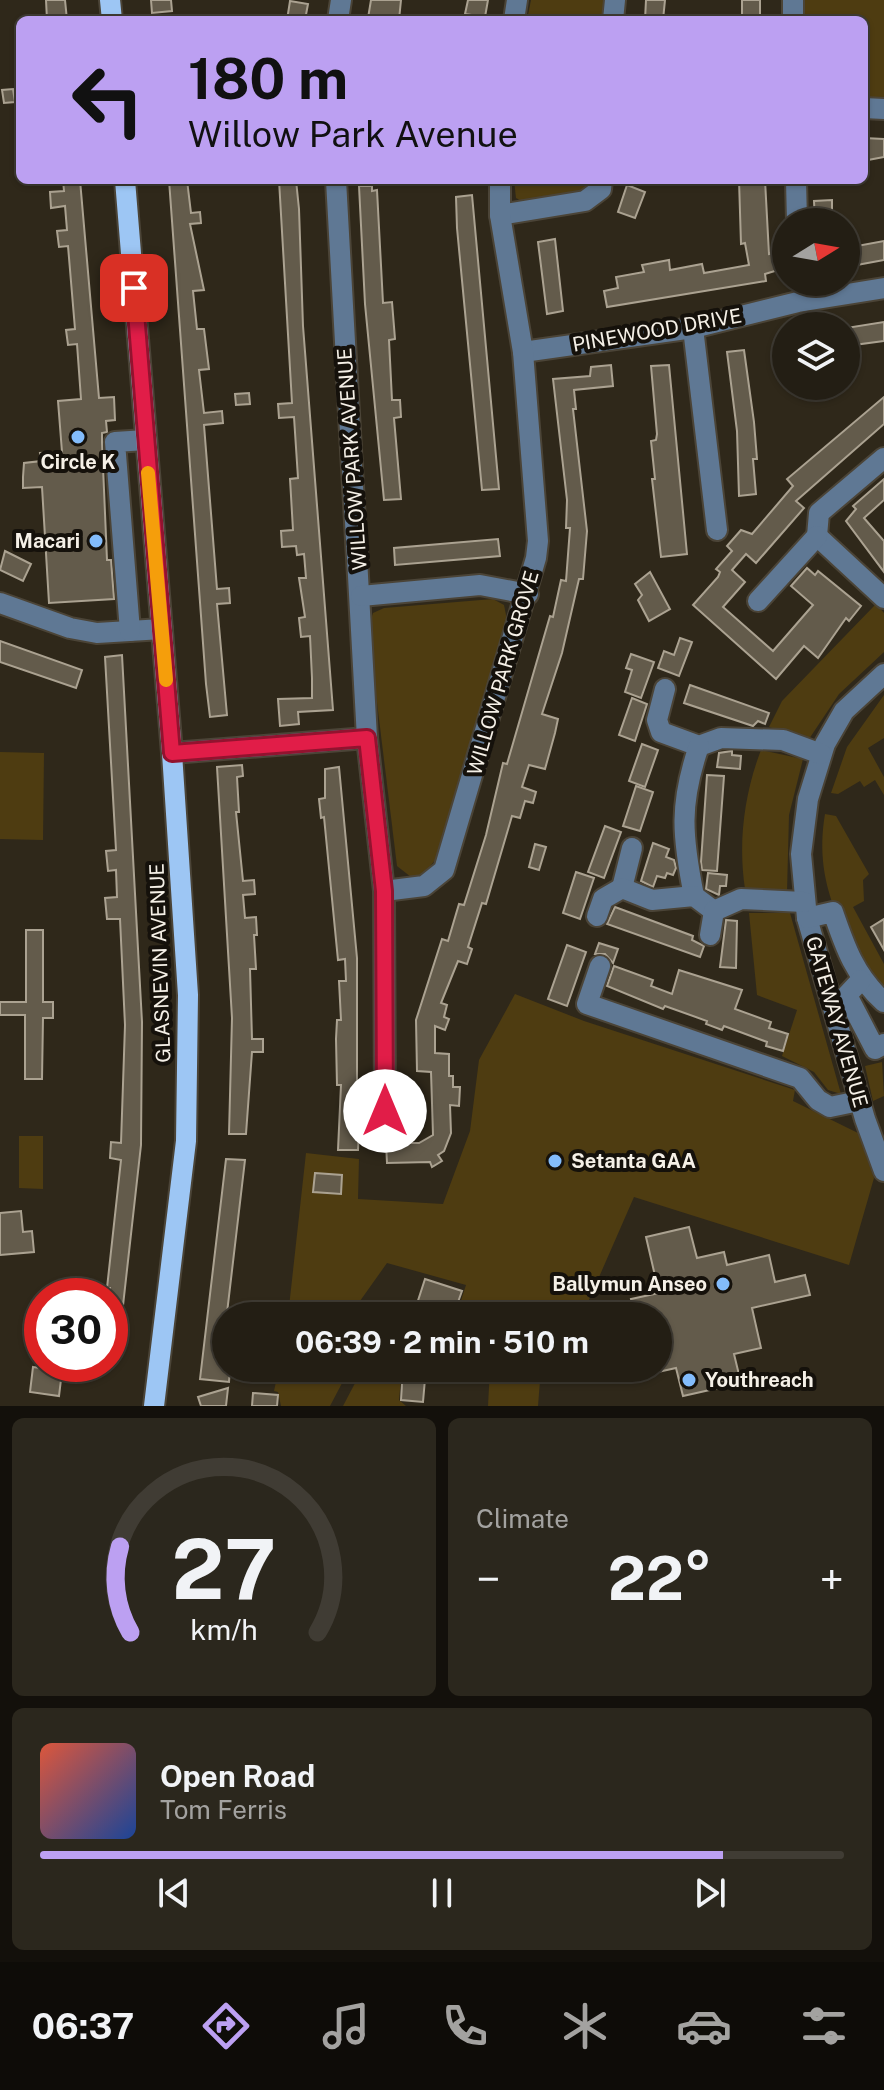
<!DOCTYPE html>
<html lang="en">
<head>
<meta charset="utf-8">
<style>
	:root { --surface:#231e14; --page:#2b271d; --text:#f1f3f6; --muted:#a3a2a0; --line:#403c34; --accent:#bca0f2 }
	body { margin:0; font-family:"Public Sans",sans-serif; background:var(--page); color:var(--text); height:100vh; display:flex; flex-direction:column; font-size:30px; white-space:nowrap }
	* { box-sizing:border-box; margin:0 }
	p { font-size:26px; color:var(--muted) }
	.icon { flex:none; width:44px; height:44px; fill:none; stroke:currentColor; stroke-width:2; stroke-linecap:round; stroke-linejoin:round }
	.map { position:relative; height:1406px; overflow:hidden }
	.sheet { display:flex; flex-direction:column; gap:12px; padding:12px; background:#13100b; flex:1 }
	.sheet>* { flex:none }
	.banner { position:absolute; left:16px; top:16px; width:852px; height:168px; border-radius:12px; box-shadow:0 2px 6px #0004,0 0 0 2px var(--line); background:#bca0f2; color:#111; overflow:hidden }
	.needle { width:52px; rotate:79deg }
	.controls { position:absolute; left:772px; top:208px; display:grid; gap:16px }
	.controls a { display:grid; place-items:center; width:88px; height:88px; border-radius:50%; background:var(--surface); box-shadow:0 2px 6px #0004,0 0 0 2px var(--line); font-size:40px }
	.speed { position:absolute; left:24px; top:1278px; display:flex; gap:16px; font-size:40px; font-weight:700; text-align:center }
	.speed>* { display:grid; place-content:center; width:104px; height:104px; border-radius:50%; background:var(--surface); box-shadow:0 2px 6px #0004,0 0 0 2px var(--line); line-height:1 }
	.speed .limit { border:12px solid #d22; background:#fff; color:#111 }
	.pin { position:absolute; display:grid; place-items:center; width:68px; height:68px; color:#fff; margin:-34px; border-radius:16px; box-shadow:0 4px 12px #0006 }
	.me { position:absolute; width:88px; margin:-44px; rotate:0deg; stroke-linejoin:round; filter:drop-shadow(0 0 6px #0008) }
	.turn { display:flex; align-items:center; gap:28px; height:168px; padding:0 40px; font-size:36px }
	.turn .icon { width:104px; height:104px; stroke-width:2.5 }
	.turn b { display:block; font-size:56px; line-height:68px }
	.big { font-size:60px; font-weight:700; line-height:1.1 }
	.sheet .tile { flex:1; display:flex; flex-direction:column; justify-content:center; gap:12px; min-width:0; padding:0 28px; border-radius:12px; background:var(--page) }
	.sheet .dial { align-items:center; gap:0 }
	.dial svg { height:208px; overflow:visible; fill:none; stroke:var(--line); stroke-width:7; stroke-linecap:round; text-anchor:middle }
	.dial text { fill:var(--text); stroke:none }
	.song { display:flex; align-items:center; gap:24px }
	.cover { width:96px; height:96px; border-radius:12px; background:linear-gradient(135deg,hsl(10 70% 55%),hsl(220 70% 35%)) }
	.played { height:8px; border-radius:4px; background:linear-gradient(90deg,var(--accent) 85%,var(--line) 85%) }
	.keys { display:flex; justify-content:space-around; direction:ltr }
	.heat { display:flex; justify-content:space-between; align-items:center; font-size:44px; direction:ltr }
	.sheet .tiles { flex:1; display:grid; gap:12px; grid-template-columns:1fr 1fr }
	.tile:last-child { grid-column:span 2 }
	.trip { position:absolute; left:212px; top:1302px; width:460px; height:80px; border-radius:40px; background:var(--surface); box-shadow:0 2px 6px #0004,0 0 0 2px var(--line); font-weight:700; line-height:80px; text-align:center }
	.menu { display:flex; height:128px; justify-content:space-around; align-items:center; background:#0e0c08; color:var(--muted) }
	.menu .icon { width:56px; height:56px }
	.menu .on { color:var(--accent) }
	.menu b { font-size:36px; color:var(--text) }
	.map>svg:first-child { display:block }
	.green { fill:#4e3c11 }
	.building { fill:#635b4b; stroke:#aba291; stroke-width:2 }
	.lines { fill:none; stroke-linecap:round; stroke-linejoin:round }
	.minor-casing { stroke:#4b4437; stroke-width:24 }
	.major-casing { stroke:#4b4437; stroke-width:24 }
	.minor { stroke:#5f7894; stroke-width:20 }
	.major { stroke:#9dc6f4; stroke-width:20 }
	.route-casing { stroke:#92132f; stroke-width:20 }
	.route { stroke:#e11d48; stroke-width:14 }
	.slow { stroke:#f59e0b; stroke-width:14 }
	.poi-dot { fill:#83bcfb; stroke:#15110b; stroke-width:3 }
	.labels { text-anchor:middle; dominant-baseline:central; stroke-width:8; stroke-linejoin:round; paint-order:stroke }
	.street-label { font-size:20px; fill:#f5f0e7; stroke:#15110b }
	.poi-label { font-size:20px; font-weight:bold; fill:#f5f0e7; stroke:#15110b; text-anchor:end }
</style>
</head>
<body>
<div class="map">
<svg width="884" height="1406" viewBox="0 0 884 1406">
	<rect width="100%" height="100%" fill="#2f281a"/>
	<g class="green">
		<path d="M531,0H608L607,20H527Z"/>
		<path d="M805,0H884V98L864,97V20H805Z"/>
		<path d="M514,180H596L581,198L529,205L516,198Z"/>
		<path d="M493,599L504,605L507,620L436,859L423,875L411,877L397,866L368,629L373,613L384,608Z"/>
		<path d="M876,604L884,613V652L839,694L809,739L769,727L782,701Z"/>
		<path d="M884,695V738L868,748L884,777V795L875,780L864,787L860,781L838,794L831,793L847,747Z"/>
		<path d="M761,750L803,759L789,815L787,892L745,889C738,843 744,794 761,750Z"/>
		<path d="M0,752L44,753L43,840L0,839Z"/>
		<path d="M825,814L836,816L869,874L863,880L864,901L853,907L884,964V1002C848,939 812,890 825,814Z"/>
		<path d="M749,913H790L841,1094L828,1090L814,1072L782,1056L797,1010L757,995Z"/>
		<path d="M515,994L584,1021L795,1090L793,1101L858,1133L874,1178L849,1265L634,1197L582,1316H456L466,1285L387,1263L360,1301L371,1307L367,1316H288L306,1153L359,1159L358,1199L443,1204L470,1131L479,1060Z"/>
		<path d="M882,1062L884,1096L873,1101L865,1066Z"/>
		<path d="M19,1136H43V1189L19,1188Z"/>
		<path d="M279,1368H350L330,1406H281L278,1392L274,1391Z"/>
		<path d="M363,1368H376V1376L401,1378L399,1400L406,1406H343Z"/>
		<path d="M490,1368H541L538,1406H488Z"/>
	</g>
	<g class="building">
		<path d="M46,0H65L67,20H47Z"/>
		<path d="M151,0H171L172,11L152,13Z"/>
		<path d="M371,0H401L399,20L368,18Z"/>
		<path d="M468,0H488L485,17L465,14Z"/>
		<path d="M646,0H665L663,20H645Z"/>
		<rect x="742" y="0" width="18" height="20"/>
		<path d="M290,1L308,4L305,20H287Z"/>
		<path d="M13,89L15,102L4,103L2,90Z"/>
		<path d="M864,138L884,139V157L868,160V156H864Z"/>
		<path d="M63,180H80L99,398L114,397L115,420L106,421L107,432L102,433V443L107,560H111L114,599L49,603L42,487L23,488V477L24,463L41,461L40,453L62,452L58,401L81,399L77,344L68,345L66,330L75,329L68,246L59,247L57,231L67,230L65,206L51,208L50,192L64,191Z"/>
		<path d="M169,180H187L191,213L200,212L201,223L190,224L204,290L193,291L197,329H204L209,369L199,370L204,413L222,411L223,423L204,425L217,589L229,588L230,603L217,604L227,715L210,717L206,684Z"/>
		<path d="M279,180H296L299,209L303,326L333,710L298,712L299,724L280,726L278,699L312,698V678L310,636L301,637L299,618L305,617L299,578H306L304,554L297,555L296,546L282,547L281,531L293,530L290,479L298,478L294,417L279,418L278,404L292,403Z"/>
		<path d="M739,180H765L769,254L775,253L778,270L765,274L766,281L607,307L604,291L618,288L616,277L644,272L642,265L669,260L670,270L702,264L704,273L749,265L745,243L741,244Z"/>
		<path d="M627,185L645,192L635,218L618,212Z"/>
		<path d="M359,186H372V191L377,190L383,303L392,302L395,339L389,340L392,400H400L401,417L394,418L401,499L384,500L365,304Z"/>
		<path d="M472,195L499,489L482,490L457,228L456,197Z"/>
		<path d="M832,200V222H815L814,201Z"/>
		<path d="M555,239L563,311L547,314L538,242Z"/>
		<path d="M884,241V260L846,267V248Z"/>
		<path d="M884,322V341L846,346V328Z"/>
		<path d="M744,350L754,422L757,459H753L756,494L739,496L737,431L727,352Z"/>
		<path d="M611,365L613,386L574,390L576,409H573L587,531L583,579H579L562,653L542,714L558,719L555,733L545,769L529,765L522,787L536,792L533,803L525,801L520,818L512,816L486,904L482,903L468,947L472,949L467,964L458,961L441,1003L447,1005L444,1017L449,1019L445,1030L435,1026V1053L449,1054V1076H453V1087H460L459,1106L450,1105L451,1133L444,1151L438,1155L442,1161L432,1167L430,1162L387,1163L386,1143H419L433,1135L431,1072L417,1071L416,1020L442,939L448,941L459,904L464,905L486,835L503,763L507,764L550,616L553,617L561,580L566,581L570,528H566L567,500L553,379L590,376L591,367Z"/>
		<path d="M669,365L687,554L661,557L652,479H655L651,441L656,440L657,434L651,366Z"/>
		<path d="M249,393L250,404L236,405L235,394Z"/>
		<path d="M884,397V424L796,501L804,508L756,563L746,554L732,570L745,582L723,607L773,651L813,605L791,586L807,568L815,575L818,571L861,606L849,621L846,618L818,658L804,646L776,679L693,605L718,577L720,572L716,569L732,551L727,546L741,530L752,534L793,486L787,479Z"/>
		<path d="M884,479V500L864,518L884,541V572L846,521L856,509L853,506Z"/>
		<path d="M498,539L500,556L395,565L394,548Z"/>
		<path d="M5,551L31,564L23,581L0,570Z"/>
		<path d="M650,572L670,609L649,621L638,600L642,595L635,584Z"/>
		<path d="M680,638L692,642L679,676L658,668L664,651L674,655Z"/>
		<path d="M0,641L82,670L76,688L0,662Z"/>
		<path d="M631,654L654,662L641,698L625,692L632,670L626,668Z"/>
		<path d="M122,655L142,1022L141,1145L117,1359H110V1288H107L121,1160L110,1158L111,1142L121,1143L125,1025L120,919H107L105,898L117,897L116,870L108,871L106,851L116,850L105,657Z"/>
		<path d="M690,685L769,713L765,724L758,721L753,726L684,703Z"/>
		<path d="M632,698L647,704L635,741L619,735Z"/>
		<path d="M642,744L658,750L645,787L629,781Z"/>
		<path d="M732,751V755L741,756L740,769L717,767L719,753Z"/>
		<path d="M242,765L243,776L237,777L239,812H236L243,881L254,880L255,894L243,895L245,918L256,917L257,935H254L256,969H250L252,1039H263V1052H252L246,1134H229L232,1018L217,767Z"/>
		<path d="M339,767L357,958V1090H361L358,1150H338L341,1085H337L336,1039L337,1020H341L339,981H346L345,959L338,960L324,817L321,818L319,799L325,798V769Z"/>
		<path d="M707,775L724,776L717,871L702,870L701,862Z"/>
		<path d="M636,786L653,792L640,831L623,826Z"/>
		<path d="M605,826L621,832L604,878L588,872Z"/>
		<path d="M653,843L669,849L666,857L674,860L676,868L673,875L667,873L665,878L657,876L653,887L641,881Z"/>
		<path d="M535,844L546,847L539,870L529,867Z"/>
		<path d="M576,872L594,878L580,919L563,913Z"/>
		<path d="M708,873L727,875L726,886H720L719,895L706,889Z"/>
		<path d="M615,907L693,936L692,940L704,946L700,957L607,924Z"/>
		<path d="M884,919V950L871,927Z"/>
		<path d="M726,920L737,921L736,968L720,967Z"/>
		<path d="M26,930H43V1002H53V1018H43L42,1079H25V1015H0V1002H26Z"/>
		<path d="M599,943L618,949L613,963L605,954H595Z"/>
		<path d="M567,945L586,952L567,1006L548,999Z"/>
		<path d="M614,966L653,980L651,986L672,994L679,970L742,990L735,1009L771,1022L769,1028L788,1034L783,1051L766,1046L767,1042L724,1026L722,1030L706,1024L707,1021L665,1006L663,1009L607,986Z"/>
		<path d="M226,1159L245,1160L221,1364L230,1368L229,1382L200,1379Z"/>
		<path d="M315,1173L342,1175L341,1194L313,1192Z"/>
		<path d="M21,1211L23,1232L32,1231L34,1252L0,1255V1213Z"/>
		<path d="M689,1227L697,1258L724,1252L727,1265L769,1255L775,1282L805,1275L810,1295L752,1308L761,1348L734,1354L741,1383L683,1396L676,1368L658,1372V1316H636L631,1299L659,1293L646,1237Z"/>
		<path d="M425,1279L462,1291L453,1316H413Z"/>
		<path d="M33,1367L62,1371L59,1396L30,1392Z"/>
		<path d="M403,1368H477L476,1383L425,1379L423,1402L401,1400Z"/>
		<path d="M228,1388L226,1406H201L198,1397Z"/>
		<path d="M253,1393L278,1395L277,1406H252Z"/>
	</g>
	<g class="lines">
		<defs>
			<g id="minor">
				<path d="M793,0V20"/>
				<path d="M338,20L341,0"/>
				<path d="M514,20L517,0"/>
				<path d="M613,20L615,0"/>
				<path d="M864,108L884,109"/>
				<path d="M336,180L367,738L384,891L385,1111L411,1110"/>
				<path d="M796,180L797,222"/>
				<path d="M500,215L585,201L601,189L602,180"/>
				<path d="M693,328L717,530"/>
				<path d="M523,352L693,328L798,302L884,288"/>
				<path d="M817,536L819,513L884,458"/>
				<path d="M817,536L884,598"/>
				<path d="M361,596L480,585L528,594"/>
				<path d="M758,601L817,536"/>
				<path d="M0,603L70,628L97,633L162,629"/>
				<path d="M130,631L115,442L146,440"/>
				<path d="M884,674L844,711L825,744L808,799L801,854L807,918L865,1119L884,1171"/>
				<path d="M665,689L657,720L661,732L699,746L721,738L783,740L821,754"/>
				<path d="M172,753L367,738"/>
				<path d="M622,888L632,848"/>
				<path d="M384,891L424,886L444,870L536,558L538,541L523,352L500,215V180"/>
				<path d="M694,896C682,836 679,804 699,746"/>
				<path d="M597,916L603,899L622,888L652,900L694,896L714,911"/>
				<path d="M807,918L833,912C845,947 855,976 884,1002"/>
				<path d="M710,935L714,911L741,899L804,902"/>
				<path d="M600,966L587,1004L800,1078L818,1100L830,1107L859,1101"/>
				<path d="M861,980L847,995L875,1049L884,1044"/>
			</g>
			<g id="major">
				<path d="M110,0L112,20"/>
				<path d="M125,180L172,753L188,995L186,1141L154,1406"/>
			</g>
		</defs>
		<use href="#minor" class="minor-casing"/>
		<use href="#major" class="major-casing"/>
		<use href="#minor" class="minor"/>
		<use href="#major" class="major"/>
	</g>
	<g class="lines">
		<defs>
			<path id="route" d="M134,288L172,753L367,738L384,891L385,1111"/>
		</defs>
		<use href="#route" class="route-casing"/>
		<use href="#route" class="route"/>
		<path class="slow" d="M148,473L166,680"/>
	</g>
	<g class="poi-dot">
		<circle cx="78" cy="437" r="8"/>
		<circle cx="96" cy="541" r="8"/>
		<circle cx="555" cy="1161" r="8"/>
		<circle cx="723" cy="1284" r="8"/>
		<circle cx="689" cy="1380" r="8"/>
	</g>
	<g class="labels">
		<g class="street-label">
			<text transform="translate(657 330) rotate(-10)">PINEWOOD DRIVE</text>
			<text transform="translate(352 459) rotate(-94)">WILLOW PARK AVENUE</text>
			<text transform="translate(503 673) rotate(-74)">WILLOW PARK GROVE</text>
			<text transform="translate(160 963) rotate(-92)">GLASNEVIN AVENUE</text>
			<text transform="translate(837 1022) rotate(74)">GATEWAY AVENUE</text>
		</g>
		<g class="poi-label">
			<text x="78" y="462" text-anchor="middle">Circle K</text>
			<text x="80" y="541">Macari</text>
			<text x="571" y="1161" text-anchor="start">Setanta GAA</text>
			<text x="707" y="1284">Ballymun Anseo</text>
			<text x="705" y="1380" text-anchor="start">Youthreach</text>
		</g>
	</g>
</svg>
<div class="controls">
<a><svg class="needle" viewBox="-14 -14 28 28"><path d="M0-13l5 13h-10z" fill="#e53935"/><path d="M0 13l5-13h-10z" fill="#a3a2a0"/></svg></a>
<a><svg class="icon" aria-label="layers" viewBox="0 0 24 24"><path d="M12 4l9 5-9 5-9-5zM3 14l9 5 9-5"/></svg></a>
</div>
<div class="speed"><div class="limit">30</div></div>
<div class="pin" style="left:134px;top:288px;background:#d93025"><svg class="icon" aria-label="arrive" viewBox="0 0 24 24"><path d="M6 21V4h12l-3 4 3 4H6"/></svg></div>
<svg class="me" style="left:385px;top:1111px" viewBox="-20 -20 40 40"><circle r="19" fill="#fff"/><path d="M0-13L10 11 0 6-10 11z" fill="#e11d48"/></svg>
<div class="trip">06:39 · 2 min · 510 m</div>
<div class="banner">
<div class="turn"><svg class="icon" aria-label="left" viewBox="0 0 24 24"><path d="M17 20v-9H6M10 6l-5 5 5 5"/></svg><div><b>180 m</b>Willow Park Avenue</div></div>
</div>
</div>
<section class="sheet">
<div class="tiles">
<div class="tile dial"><svg viewBox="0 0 100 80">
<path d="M14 69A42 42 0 1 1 86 69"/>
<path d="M14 69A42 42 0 0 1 10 36" stroke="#bca0f2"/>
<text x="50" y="56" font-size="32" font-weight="700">27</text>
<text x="50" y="72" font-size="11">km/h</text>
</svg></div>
<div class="tile"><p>Climate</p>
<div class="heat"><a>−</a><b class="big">22°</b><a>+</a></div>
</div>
<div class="tile">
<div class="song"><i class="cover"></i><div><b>Open Road</b><p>Tom Ferris</p></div></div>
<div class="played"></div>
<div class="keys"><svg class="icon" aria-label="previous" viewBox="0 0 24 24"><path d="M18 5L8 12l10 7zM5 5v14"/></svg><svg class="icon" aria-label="pause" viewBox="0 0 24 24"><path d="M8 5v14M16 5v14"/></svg><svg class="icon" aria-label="next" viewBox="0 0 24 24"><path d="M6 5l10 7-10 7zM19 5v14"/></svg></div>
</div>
</div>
</section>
<nav class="menu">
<b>06:37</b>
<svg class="icon on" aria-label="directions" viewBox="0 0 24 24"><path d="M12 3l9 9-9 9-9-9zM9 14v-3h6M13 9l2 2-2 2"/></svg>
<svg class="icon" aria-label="music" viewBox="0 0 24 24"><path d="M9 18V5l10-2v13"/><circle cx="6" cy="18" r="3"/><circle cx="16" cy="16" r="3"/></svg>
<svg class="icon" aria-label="phone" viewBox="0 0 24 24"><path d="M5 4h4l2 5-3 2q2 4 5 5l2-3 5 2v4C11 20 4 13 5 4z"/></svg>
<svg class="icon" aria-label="climate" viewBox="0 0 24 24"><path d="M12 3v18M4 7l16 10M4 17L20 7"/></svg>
<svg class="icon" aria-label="car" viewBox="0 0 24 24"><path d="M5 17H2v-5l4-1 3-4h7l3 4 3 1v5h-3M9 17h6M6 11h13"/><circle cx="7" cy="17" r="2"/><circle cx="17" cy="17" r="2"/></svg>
<svg class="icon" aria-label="filters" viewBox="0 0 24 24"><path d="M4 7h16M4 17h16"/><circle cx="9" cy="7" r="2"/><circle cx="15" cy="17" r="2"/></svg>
</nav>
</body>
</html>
